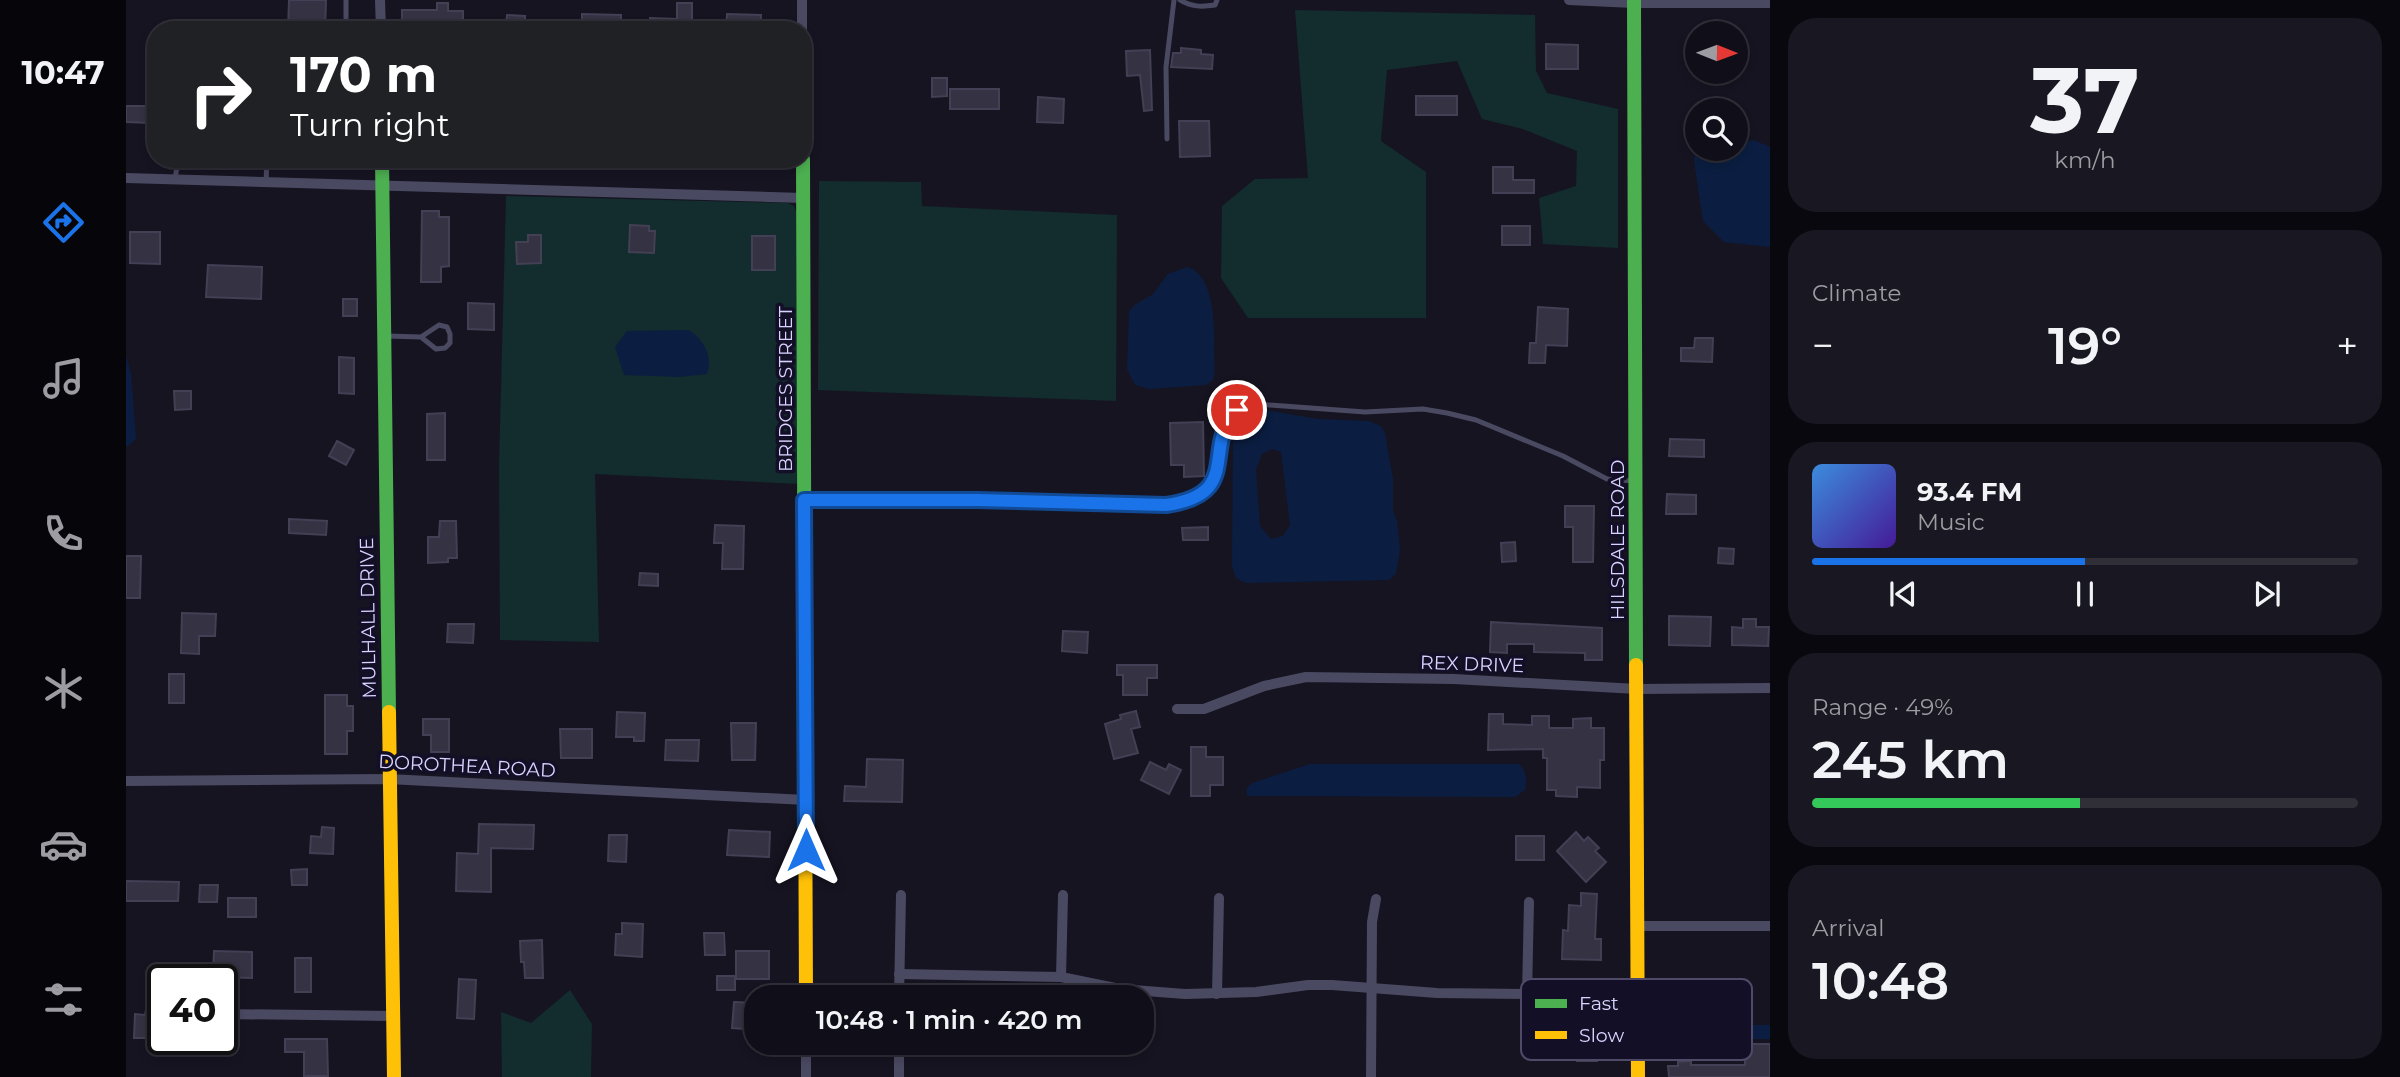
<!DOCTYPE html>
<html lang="en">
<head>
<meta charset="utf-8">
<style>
	:root { --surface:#100f19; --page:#191822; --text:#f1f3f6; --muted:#9c9ca2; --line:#302f38; --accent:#1a73e8 }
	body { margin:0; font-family:Montserrat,sans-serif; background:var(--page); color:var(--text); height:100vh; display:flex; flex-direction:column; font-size:26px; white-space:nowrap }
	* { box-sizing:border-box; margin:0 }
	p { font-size:23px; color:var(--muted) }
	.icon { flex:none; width:38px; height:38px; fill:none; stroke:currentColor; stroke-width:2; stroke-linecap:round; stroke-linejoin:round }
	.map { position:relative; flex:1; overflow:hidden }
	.drawer { display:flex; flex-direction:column; gap:18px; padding:18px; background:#09080e; width:630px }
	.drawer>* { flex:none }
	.hud { position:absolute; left:21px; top:21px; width:665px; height:147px; border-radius:28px; box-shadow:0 4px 10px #0003,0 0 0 2px var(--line); background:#202124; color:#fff; overflow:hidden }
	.needle { width:46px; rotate:91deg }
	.tools { position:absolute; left:1559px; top:21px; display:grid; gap:14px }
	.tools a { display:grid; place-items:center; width:63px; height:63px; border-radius:50%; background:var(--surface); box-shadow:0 4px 10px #0003,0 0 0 2px var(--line); font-size:35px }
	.speed { position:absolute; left:21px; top:964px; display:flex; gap:14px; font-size:35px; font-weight:700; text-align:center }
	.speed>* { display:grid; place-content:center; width:91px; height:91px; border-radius:50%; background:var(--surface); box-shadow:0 4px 10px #0003,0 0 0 2px var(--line); line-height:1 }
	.speed .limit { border:4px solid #111; border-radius:10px; background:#fff; color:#111 }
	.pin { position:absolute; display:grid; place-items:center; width:60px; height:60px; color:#fff; margin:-30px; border:4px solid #fff; border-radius:50%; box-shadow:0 2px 7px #0007 }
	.me { position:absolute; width:77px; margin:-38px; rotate:0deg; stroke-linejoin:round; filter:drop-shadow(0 0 5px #0008) }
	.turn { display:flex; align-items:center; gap:24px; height:147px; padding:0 28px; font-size:32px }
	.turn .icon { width:91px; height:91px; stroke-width:2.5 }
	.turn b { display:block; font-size:49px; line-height:60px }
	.big { font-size:52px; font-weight:600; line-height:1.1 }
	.drawer .widget { flex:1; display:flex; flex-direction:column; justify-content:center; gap:10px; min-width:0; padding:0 24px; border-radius:28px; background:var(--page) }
	.drawer .dial { align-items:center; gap:0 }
	.dial b { font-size:91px; line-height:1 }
	.song { display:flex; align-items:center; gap:21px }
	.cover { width:84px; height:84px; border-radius:10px; background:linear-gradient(135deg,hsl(210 70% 55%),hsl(260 70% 35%)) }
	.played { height:7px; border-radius:4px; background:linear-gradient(90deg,var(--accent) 50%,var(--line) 50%) }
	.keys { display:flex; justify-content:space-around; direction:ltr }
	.heat { display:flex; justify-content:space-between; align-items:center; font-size:38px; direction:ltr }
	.charge { height:10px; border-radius:5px; background:linear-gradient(90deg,#34c759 49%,var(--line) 0) }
	.trip { position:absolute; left:618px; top:985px; width:410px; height:70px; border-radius:28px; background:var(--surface); box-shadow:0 4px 10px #0003,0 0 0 2px var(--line); font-weight:600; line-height:70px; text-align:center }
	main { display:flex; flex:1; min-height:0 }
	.dock { display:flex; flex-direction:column; width:126px; justify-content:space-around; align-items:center; background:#06060a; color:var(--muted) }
	.dock .icon { width:49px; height:49px }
	.dock .active { color:var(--accent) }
	.dock b { font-size:32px; color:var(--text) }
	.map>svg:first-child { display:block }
	.green { fill:#132c2d }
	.water { fill:#0b1e41; fill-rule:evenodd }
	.building { fill:#343243; stroke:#433f54; stroke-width:2 }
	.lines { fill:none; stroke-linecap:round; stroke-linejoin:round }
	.lane { stroke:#4a4962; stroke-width:5 }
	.street { stroke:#4a4962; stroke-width:10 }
	.fast { stroke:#4caf50; stroke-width:14 }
	.slow { stroke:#ffc107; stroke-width:14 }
	.route-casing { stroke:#114b97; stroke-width:18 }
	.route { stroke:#1a73e8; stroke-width:12 }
	.labels { text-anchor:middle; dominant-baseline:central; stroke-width:7; stroke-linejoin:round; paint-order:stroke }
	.street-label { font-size:19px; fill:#d9d4ff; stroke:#130f26 }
	.key { fill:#130f26; stroke:#4e4a67; stroke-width:2 }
	.key-label { font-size:19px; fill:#d9d4ff }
</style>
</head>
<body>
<main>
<nav class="dock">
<b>10:47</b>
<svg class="icon active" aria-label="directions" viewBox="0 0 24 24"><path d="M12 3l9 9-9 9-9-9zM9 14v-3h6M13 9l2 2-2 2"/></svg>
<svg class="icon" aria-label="music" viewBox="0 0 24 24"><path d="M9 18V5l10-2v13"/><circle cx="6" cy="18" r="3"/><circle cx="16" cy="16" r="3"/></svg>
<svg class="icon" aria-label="phone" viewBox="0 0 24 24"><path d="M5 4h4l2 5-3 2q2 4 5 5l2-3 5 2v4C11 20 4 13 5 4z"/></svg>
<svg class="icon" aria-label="climate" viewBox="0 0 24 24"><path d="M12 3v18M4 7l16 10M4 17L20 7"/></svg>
<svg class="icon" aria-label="car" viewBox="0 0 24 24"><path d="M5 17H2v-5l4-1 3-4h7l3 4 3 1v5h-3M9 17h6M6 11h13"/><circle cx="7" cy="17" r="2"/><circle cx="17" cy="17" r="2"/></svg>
<svg class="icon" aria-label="filters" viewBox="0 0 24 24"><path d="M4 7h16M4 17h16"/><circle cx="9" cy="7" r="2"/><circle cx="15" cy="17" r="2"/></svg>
</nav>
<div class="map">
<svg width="1644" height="1077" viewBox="0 0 1644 1077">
	<rect width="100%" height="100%" fill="#161421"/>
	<g class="green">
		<path d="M1169,10L1409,15L1410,71L1421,93L1492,109V248L1417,244L1413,198L1450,186L1451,151L1397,129L1356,119L1331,61L1261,70L1255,141L1300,172V318H1122L1095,278L1096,206L1129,179L1182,178Z"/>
		<path d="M693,181L795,182L796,206L991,215L990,401L692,390Z"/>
		<path d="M380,196L662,203L668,206L672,217L673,484L469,474L473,642L374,640L373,466Z"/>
		<path d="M444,990L466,1024L465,1077H376L375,1012L405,1023Z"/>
	</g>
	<g class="water">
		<path d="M1628,140L1644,147V247L1598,242L1577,221L1569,168L1568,157L1571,149H1610V143Z"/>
		<path d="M1061,267C1089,274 1089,329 1088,352C1088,362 1090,371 1087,380L1080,385L1023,389L1009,385L1001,369L1003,311L1010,304L1027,294L1042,274Z"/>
		<path d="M563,330C578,340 587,356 581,374L553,377L498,375L489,347L501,331Z"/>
		<path d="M0,356L5,373L10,439L2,446H0Z"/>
		<path d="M1125,410H1140L1192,419L1243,421L1255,426L1259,433L1267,479V510L1271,521L1274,550L1270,573L1263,580L1120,583L1110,578L1106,566L1107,441C1110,426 1112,419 1125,410ZM1146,449L1155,452L1164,525L1157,536L1145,539L1134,526L1130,469L1136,454Z"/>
		<path d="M1184,764H1393C1401,772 1401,779 1399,790L1389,797L1121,796V788L1126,783Z"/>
		<path d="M1623,1025H1644V1039H1624Z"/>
	</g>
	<g class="building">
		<path d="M163,0H200L199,30H162Z"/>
		<path d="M311,3H322V11H337V30H276V10H311Z"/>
		<path d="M551,3H566V30H524V18L551,19Z"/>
		<path d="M456,14L495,15V30H456Z"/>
		<path d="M601,14L635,15L634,30H600Z"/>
		<path d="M381,15L399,16V29L380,28Z"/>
		<path d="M1420,44L1452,45V69H1420Z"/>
		<path d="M1055,48L1075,50V54L1087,55L1086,69L1045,67L1047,53H1055Z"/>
		<path d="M1024,50L1026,110L1018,111L1014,75L1001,76L1000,51Z"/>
		<path d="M806,78H821V96L806,97Z"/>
		<rect x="824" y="89" width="49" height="20"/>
		<rect x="1290" y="96" width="41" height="19"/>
		<path d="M912,97L938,99L937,123L911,122Z"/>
		<path d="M0,106H23V123L0,122Z"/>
		<path d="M1053,121H1083L1084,156L1054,157Z"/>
		<path d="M1367,167H1387V180H1408V193H1367Z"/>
		<path d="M296,211H313V217H323V266L315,267V282H295Z"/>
		<path d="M504,225L523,226V231H529L528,253L503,252Z"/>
		<rect x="1376" y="226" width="28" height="19"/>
		<path d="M4,232H34V264L4,263Z"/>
		<path d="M402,235H415V263L391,264L390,242H402Z"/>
		<rect x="626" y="236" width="23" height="34"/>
		<path d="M82,265L136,267L135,299L80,297Z"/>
		<rect x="217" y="299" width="14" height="17"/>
		<path d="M342,303L368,304V330L342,329Z"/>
		<path d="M1412,307L1442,309L1441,346L1420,345L1419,363H1403L1404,343H1410Z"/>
		<path d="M1569,338H1587L1586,362L1555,361V348H1568Z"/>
		<path d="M213,357L228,358V394L213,393Z"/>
		<path d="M48,391H65V409L49,410Z"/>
		<path d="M319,413V460H301V414Z"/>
		<path d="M1077,422L1078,476L1058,477V465H1045L1044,423Z"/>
		<path d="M1544,439L1578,440V457L1543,456Z"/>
		<path d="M211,441L228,450L220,465L203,456Z"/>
		<path d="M1541,494L1570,495V514H1540Z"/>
		<path d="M1439,506H1468L1467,562H1447V527H1439Z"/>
		<path d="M163,519L201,521L200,535L163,533Z"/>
		<path d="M314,521H330L331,558H322V562L302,563V537H313Z"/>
		<path d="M589,525L618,526L617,569H596L597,543H588Z"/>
		<path d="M1082,527V540H1057L1056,528Z"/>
		<path d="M1389,542L1390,561L1376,562L1375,543Z"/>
		<path d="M1593,548L1608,549L1607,564L1592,563Z"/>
		<path d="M0,556H15L14,598H0Z"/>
		<path d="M514,573L532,574V586L513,585Z"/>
		<path d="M56,613L90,614L89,636H73V654L55,653Z"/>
		<path d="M1543,616L1585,617L1584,646L1543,645Z"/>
		<path d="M1617,619H1630V627H1643L1642,646L1606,645V627L1617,628Z"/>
		<path d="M1365,622L1476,628V660H1459V653L1408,652V644H1381V653L1364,652Z"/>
		<path d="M322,624H348L347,643L321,642Z"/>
		<path d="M937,631L962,632L961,653L936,651Z"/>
		<path d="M991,665H1031V678H1021V695H997V675H991Z"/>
		<rect x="43" y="674" width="15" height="29"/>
		<path d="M199,695H221V706H227V731H221V754H199Z"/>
		<path d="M1010,711L1014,727L1005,729L1012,753L988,759L979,724L995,719L994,715Z"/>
		<path d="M491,712L519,713L518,741H508V737H490Z"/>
		<path d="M1363,714H1377V724L1406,725V716H1423V728H1447V719L1465,718V728H1478V760H1474V788L1451,787V797L1430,796V790H1421V758H1417V749L1362,750Z"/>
		<path d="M297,719H323V752H305V735H297Z"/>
		<path d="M605,723H630L629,760H606Z"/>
		<path d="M434,729H466V758H435Z"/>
		<path d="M540,740H573L572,761L539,760Z"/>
		<path d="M1065,747H1080V757H1097V785H1084V796H1065Z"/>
		<path d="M741,759L777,760L776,802L718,801L719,786L740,787Z"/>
		<path d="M1024,762L1040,770L1043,764L1055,770L1043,794L1015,780Z"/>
		<path d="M353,824L408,825L407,849L365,848V892L330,891L331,853L352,854Z"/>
		<path d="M196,827L208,828L207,854L184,853L185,836L195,837Z"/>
		<path d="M603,830L644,832L643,857L601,855Z"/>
		<path d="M1450,832L1458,841L1462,837L1473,848L1469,851L1480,862L1460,882L1431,851Z"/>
		<path d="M483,835H501L500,862L482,861Z"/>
		<rect x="1390" y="836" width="28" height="24"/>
		<path d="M181,869V885H166L165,870Z"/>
		<path d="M0,881L53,882L52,901H0Z"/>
		<path d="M74,885H92L91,902H73Z"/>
		<path d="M1455,893L1471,894L1469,939H1475V960L1436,959L1437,930L1442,931L1443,905L1455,906Z"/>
		<rect x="102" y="898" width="28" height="19"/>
		<path d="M496,923L517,924L516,957L489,955L490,934H496Z"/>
		<path d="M578,933H598L599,955H579Z"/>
		<path d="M416,940L417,978H399L398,962H395L394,941Z"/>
		<path d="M88,951L126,952V978L87,977Z"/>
		<rect x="610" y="951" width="33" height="28"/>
		<rect x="169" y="958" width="16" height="34"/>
		<rect x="591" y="976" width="18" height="14"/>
		<path d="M333,979L350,980L348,1019L331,1018Z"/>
		<path d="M608,1002L630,1003V1021L619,1020L618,1029L606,1028Z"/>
		<path d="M20,1010H37V1038H8L9,1014L19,1015Z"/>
		<path d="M1452,1023L1480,1024V1050H1471V1061H1451Z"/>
		<path d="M159,1039H201L202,1076H178V1052H159Z"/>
		<path d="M1619,1044H1644V1077H1543L1542,1066H1552V1062L1565,1061V1065H1619Z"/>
	</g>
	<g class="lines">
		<g class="lane">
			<path d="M1054,0C1065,7 1076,7 1089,5L1091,0"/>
			<path d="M220,30V0"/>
			<path d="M1041,139L1040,67L1048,0"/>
			<path d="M49,180L52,159"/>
			<path d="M140,182L141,159"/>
			<path d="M261,336L295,337L310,349L319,348L324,343V334L321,327L313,325L295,337"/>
			<path d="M678,500L878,501L1040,505C1058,502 1082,497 1090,477C1101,450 1087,407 1130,404L1239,412L1297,409L1321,413L1350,420L1437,456L1481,479L1508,481"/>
		</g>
		<g class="street">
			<path d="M254,0L255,30"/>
			<path d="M676,0V30"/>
			<path d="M1443,0L1508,3H1644"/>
			<path d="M0,178L677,198"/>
			<path d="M1051,709H1078L1138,686L1180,677L1328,679L1511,689L1644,688"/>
			<path d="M0,781L262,779L680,800"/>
			<path d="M1512,926H1644"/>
			<path d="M773,974L935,977L994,989L1059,994L1130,992L1182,985H1206L1311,993L1511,995"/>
			<path d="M935,977L937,895"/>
			<path d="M1091,994L1093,898"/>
			<path d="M1401,994L1403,902"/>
			<path d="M773,998L775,895"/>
			<path d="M96,1014L267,1016"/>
			<path d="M680,1043V1077"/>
			<path d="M773,1043V1077"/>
			<path d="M1245,1077L1246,922L1250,899"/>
		</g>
		<g class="fast">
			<path d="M1508,0L1510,665"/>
			<path d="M256,159L263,712"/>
			<path d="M677,159L679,756"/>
		</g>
		<g class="slow">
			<path d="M1510,665L1512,1077"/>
			<path d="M263,712L268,1077"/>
			<path d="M679,756L680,998"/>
		</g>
	</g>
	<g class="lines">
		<defs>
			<path id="route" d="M680,850L678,500H851L1040,505C1118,494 1075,447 1111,410"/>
		</defs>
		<use href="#route" class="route-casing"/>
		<use href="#route" class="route"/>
	</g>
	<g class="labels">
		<g class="street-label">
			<text transform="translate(659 389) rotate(-90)">BRIDGES STREET</text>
			<text transform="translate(1491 540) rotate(-90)">HILSDALE ROAD</text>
			<text transform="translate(242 618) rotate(-91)">MULHALL DRIVE</text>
			<text transform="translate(1346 664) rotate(2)">REX DRIVE</text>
			<text transform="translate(341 766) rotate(3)">DOROTHEA ROAD</text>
		</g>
	</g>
	<rect x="1395" y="979" width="231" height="81" rx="10" class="key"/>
	<rect x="1409" y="999" width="32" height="9" fill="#4caf50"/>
	<rect x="1409" y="1031" width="32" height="8" fill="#ffc107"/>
	<g class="key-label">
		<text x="1453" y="1010">Fast</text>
		<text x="1453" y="1042">Slow</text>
	</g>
</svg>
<div class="tools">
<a><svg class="needle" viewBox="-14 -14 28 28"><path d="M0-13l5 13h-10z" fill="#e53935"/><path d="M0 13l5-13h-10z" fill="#9c9ca2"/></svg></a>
<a><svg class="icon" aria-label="search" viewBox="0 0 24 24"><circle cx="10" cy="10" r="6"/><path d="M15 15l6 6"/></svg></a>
</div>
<div class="speed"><div class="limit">40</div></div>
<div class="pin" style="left:1111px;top:410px;background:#d93025"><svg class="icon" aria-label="arrive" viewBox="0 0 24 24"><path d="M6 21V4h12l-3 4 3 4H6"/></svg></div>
<svg class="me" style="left:680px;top:850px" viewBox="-20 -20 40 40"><path d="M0-17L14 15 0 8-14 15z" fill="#1a73e8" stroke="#fff" stroke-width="4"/></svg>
<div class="trip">10:48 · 1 min · 420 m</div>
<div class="hud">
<div class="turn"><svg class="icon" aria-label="right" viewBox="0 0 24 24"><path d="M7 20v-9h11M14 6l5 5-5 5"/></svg><div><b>170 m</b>Turn right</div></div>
</div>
</div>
<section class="drawer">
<div class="widget dial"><b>37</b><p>km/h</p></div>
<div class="widget"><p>Climate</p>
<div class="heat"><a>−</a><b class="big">19°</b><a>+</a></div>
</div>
<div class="widget">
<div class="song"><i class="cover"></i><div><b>93.4 FM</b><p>Music</p></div></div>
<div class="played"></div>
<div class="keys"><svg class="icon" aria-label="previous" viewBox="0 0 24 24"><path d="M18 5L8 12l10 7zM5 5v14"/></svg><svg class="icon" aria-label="pause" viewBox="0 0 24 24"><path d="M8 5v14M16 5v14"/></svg><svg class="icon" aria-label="next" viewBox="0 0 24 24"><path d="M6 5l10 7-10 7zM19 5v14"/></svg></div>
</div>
<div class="widget"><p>Range · 49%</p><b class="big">245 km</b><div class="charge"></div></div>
<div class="widget"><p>Arrival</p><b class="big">10:48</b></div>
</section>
</main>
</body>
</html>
